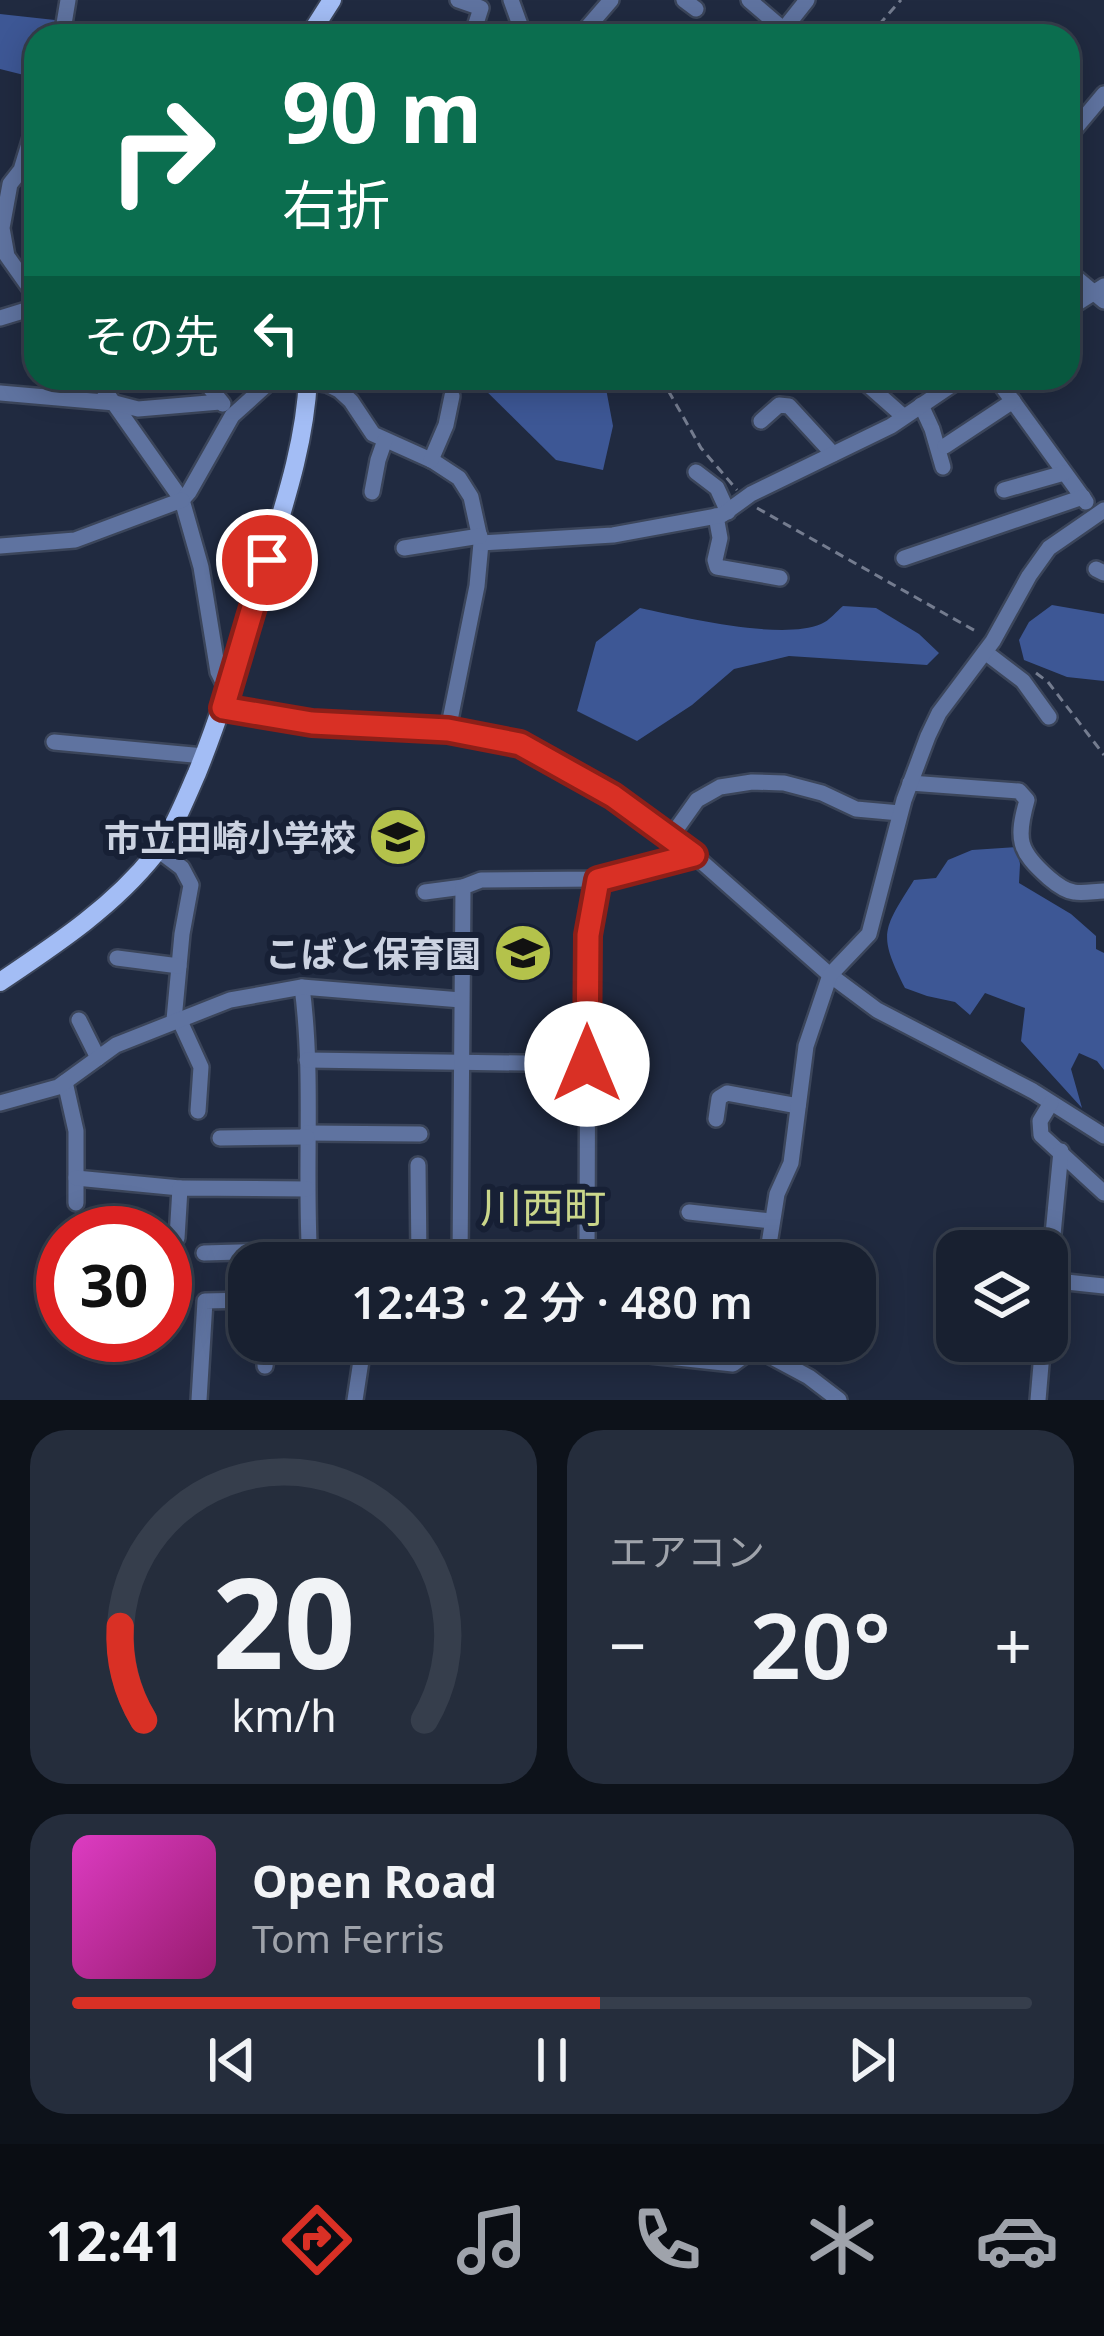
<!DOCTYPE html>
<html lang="ja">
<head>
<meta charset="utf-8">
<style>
	:root { --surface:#182030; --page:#252d3c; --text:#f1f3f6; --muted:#9fa3ab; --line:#363e4c; --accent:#d93025 }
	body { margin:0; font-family:"Noto Sans","Noto Sans JP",sans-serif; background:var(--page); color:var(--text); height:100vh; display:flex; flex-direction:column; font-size:45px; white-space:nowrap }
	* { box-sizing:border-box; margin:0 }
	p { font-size:39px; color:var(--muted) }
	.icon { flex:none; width:66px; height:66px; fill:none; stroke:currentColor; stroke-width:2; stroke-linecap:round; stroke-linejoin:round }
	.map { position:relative; height:1400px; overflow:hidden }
	.details { display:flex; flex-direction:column; gap:30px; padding:30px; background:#0d121a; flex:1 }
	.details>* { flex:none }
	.guide { position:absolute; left:24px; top:24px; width:1056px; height:366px; border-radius:36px; box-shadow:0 6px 30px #0003,0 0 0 3px var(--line); background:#0b6e4f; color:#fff; overflow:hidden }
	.buttons { position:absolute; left:936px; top:1230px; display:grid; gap:24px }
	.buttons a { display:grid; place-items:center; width:132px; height:132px; border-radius:24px; background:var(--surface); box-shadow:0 6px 30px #0003,0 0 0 3px var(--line); font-size:60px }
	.speed { position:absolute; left:36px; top:1206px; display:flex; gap:24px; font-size:60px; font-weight:700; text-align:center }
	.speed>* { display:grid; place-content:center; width:156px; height:156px; border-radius:50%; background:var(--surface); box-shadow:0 6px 30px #0003,0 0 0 3px var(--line); line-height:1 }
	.speed .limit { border:18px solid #d22; background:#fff; color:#111 }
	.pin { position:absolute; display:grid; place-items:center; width:102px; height:102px; color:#fff; margin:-51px; border:6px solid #fff; border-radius:50%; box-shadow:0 3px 12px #0007 }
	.me { position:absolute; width:132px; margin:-66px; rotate:0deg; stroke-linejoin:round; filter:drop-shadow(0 0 9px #0008) }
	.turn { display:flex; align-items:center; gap:42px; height:252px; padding:0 60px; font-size:54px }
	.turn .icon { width:156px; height:156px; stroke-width:2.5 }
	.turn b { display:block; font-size:84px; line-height:102px }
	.then { display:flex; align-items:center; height:114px; padding:0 60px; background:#0003; gap:24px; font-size:45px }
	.big { font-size:90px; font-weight:600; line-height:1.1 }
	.details .card { flex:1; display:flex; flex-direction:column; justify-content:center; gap:18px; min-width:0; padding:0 42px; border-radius:36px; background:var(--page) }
	.details .dial { align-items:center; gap:0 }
	.dial svg { height:312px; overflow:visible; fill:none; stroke:var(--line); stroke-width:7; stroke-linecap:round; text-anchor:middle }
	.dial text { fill:var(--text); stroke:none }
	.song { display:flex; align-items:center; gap:36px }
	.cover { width:144px; height:144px; border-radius:18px; background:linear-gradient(135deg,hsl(310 70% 55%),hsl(320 70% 35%)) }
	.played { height:12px; border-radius:6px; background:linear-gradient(90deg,var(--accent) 55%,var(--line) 55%) }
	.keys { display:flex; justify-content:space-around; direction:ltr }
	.heat { display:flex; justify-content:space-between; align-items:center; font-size:66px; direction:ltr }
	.details .tiles { flex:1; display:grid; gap:30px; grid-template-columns:1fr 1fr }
	.card:last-child { grid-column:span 2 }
	.trip { position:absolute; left:228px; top:1242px; width:648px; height:120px; border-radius:36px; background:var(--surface); box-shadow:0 6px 30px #0003,0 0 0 3px var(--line); font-weight:600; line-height:120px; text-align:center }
	.dock { display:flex; height:192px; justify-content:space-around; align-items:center; background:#0a0d13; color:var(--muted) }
	.dock .icon { width:84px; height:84px }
	.dock .active { color:var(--accent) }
	.dock b { font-size:54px; color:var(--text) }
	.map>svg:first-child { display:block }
	.forest { fill:#3d5795 }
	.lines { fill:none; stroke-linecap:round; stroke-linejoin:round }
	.minor-casing { stroke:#3b455a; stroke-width:20 }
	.major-casing { stroke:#3b455a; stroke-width:22 }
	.path { stroke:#747c8f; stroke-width:3; stroke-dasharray:9 6; stroke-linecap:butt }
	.minor { stroke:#5f73a0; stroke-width:15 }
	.major { stroke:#a3bdf5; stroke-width:18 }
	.route-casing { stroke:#8d1f18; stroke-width:30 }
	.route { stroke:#d93025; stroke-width:21 }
	.labels { text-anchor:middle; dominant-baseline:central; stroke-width:12; stroke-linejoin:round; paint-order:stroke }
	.poi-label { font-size:36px; font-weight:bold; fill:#cbd2e1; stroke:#172035; text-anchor:end }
	.quarter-label { font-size:42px; fill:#cbd78b; stroke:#172035 }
</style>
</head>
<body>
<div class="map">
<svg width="1104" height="1400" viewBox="0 0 1104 1400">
	<rect width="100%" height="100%" fill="#202a40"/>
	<g class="forest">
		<path d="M0,14L137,29L165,36H36V78L0,69Z"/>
		<path d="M473,378H604L613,426L603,470L556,460Z"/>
		<path d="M1052,605L1104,614V681L1067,677L1024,660L1019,640L1029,622Z"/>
		<path d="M843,606L876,608L919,634L939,653L927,665L789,656L734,669L692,705L637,741L577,711L596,642L640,608C683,617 781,641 821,624C829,621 837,611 843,606Z"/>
		<path d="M1017,847L1020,864L1019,883L1071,914L1096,936V949L1104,953V1070L1097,1061L1079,1053L1071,1069L1082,1108L1021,1041L1025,1008L985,993L970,1015L955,1002L927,996L905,988C878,934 882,931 914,880L936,878L948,860L972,850Z"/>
	</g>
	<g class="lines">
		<defs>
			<g id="minor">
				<path d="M458,0L481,8L472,36"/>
				<path d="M511,0L524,36"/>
				<path d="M684,0L696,9"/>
				<path d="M749,0L791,36"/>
				<path d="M784,29L807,0"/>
				<path d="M62,36L68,0"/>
				<path d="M580,36L611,0"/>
				<path d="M36,121L21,170L10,184L2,228L7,256L36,297"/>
				<path d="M1068,137L1104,94"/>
				<path d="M1068,271L1104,301"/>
				<path d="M1068,309L1104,286"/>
				<path d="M0,318L36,307"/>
				<path d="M96,378L182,500L201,567L218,672L228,692"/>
				<path d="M202,378L223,404"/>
				<path d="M860,378L903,416"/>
				<path d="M996,378L1086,502"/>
				<path d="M308,381L327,384L339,390L351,401L373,434L433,461L459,478L471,497L481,543L477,586L448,730"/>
				<path d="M0,393L115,403L138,409L220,402"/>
				<path d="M921,405L932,429L943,467"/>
				<path d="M761,421L779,405L789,406L833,454"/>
				<path d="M945,446L1013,401"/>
				<path d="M431,460L446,425L452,396"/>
				<path d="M696,472L717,488L728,512"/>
				<path d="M1004,490L1064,473"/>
				<path d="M372,492L378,460L385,440"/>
				<path d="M182,500L189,492L232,416L274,378"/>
				<path d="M716,516L720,538L715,560L717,567L780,578"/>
				<path d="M481,543L613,535L722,515L751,494L891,426L962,378"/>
				<path d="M0,546L75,540L182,500"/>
				<path d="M404,548L480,536"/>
				<path d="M904,558L1083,497"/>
				<path d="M1096,569L1104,573"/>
				<path d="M985,652L1023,681L1049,717"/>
				<path d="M223,708L312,723L448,730L520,744L613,796L694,855L830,975L877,1010L1033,1091L1104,1136"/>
				<path d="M54,742L204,756"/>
				<path d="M910,783L1019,791L1027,800C1016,839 1018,851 1049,878C1056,884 1065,891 1074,892C1083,894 1095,891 1104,891"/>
				<path d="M670,838L697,800L720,787L752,782L784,783L822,793L856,809L900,813"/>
				<path d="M158,850L182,868L191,885L182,934L174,1020"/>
				<path d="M425,892L463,887"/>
				<path d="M117,958L179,966"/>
				<path d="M302,987C314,1078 304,1171 310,1263"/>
				<path d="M179,1019L201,1067L198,1111"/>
				<path d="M79,1020L98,1058"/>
				<path d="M307,1060L587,1064"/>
				<path d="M65,1082L76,1131V1203"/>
				<path d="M0,1103L58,1087L116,1045L230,1000L302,987L461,1000"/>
				<path d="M1051,1103L1040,1121L1041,1135L1104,1193"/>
				<path d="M716,1119L719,1098L727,1093L798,1106"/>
				<path d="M307,1133L420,1134"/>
				<path d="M220,1138L307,1137"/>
				<path d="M418,1165L419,1261"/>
				<path d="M76,1178L180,1188"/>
				<path d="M689,1212L771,1221"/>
				<path d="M177,1238L180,1188L307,1189"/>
				<path d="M204,1253L309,1250"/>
				<path d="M310,1262L575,1263"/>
				<path d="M460,1263L463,887L481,880L598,879L694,855"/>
				<path d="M587,1263L588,935L598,879"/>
				<path d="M766,1263L777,1194L791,1163L806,1046L830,975L869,934L904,800L928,736L939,713L993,641L1029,576L1049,548L1104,510"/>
				<path d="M1048,1280L1104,1286"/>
				<path d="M1047,1297L1061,1151"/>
				<path d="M520,1341L733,1364L755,1348L756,1341"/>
				<path d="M755,1348L809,1377L839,1400"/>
				<path d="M265,1366L268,1341"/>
				<path d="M199,1400L205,1301L249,1300"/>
				<path d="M355,1400L364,1341"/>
				<path d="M1038,1400L1043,1341"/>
			</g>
			<g id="major">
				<path d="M309,36L332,0"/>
				<path d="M0,982C55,945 113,907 155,854C173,831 185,800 197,773C221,714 239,653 258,591C278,522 305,451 308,378"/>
			</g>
		</defs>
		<use href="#minor" class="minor-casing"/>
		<use href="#major" class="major-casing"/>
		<g class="path">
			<path d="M869,36L901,0"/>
			<path d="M661,378L701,448L737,490"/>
			<path d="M757,508L979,633"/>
			<path d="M1036,673L1048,682L1104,755"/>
		</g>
		<use href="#minor" class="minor"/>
		<use href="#major" class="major"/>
	</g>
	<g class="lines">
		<defs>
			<path id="route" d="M267,560L223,708L312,723L448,730L520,744L613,796L694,855L598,880L588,935L587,1064"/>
		</defs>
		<use href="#route" class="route-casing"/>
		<use href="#route" class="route"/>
	</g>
	<defs>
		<symbol id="school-disc" viewBox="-11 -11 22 22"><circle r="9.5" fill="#b4c24b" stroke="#172035"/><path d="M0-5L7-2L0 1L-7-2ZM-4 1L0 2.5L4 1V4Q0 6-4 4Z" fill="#111"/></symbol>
	</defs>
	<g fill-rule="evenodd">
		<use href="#school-disc" x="365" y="804" width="66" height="66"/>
		<use href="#school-disc" x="490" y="920" width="66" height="66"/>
	</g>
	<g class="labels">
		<g class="poi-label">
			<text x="356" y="837">市立田崎小学校</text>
			<text x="481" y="953">こばと保育園</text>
		</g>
		<g class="quarter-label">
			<text x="543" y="1206">川西町</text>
		</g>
	</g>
</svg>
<div class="buttons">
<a><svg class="icon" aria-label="layers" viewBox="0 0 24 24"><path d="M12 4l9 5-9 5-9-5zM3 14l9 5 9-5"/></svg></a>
</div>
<div class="speed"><div class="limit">30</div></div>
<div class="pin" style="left:267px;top:560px;background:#d93025"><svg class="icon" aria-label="arrive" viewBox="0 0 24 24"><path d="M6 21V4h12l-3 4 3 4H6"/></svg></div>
<svg class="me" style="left:587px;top:1064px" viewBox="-20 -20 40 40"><circle r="19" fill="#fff"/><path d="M0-13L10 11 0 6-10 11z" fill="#d93025"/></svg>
<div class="trip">12:43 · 2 分 · 480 m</div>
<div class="guide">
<div class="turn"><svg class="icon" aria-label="right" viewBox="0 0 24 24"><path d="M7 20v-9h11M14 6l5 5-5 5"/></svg><div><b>90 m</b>右折</div></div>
<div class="then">その先<svg class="icon" aria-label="left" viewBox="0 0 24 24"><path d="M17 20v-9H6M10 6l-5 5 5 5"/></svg></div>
</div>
</div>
<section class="details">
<div class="tiles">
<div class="card dial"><svg viewBox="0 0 100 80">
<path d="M14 69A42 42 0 1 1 86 69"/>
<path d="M14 69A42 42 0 0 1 8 45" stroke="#d93025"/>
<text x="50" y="56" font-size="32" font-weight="700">20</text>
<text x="50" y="72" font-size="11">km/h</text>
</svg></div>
<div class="card"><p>エアコン</p>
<div class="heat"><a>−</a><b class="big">20°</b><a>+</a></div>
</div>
<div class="card">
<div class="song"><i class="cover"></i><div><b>Open Road</b><p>Tom Ferris</p></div></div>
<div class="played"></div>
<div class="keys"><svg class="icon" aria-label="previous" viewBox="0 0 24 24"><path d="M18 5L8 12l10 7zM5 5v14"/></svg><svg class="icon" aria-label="pause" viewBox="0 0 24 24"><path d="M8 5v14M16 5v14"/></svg><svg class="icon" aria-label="next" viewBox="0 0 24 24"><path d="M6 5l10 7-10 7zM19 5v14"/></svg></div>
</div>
</div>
</section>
<nav class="dock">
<b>12:41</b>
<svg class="icon active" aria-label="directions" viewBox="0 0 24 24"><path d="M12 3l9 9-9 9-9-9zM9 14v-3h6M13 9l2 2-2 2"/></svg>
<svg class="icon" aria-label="music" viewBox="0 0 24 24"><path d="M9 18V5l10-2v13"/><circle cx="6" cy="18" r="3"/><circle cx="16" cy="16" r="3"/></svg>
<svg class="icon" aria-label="phone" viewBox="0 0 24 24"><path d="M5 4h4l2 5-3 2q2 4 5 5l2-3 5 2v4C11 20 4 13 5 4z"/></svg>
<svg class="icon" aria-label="climate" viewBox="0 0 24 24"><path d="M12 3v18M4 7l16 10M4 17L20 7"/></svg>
<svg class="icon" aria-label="car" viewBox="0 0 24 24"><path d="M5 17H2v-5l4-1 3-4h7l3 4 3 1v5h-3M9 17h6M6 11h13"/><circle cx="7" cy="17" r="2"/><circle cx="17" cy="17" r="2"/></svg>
</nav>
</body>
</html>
